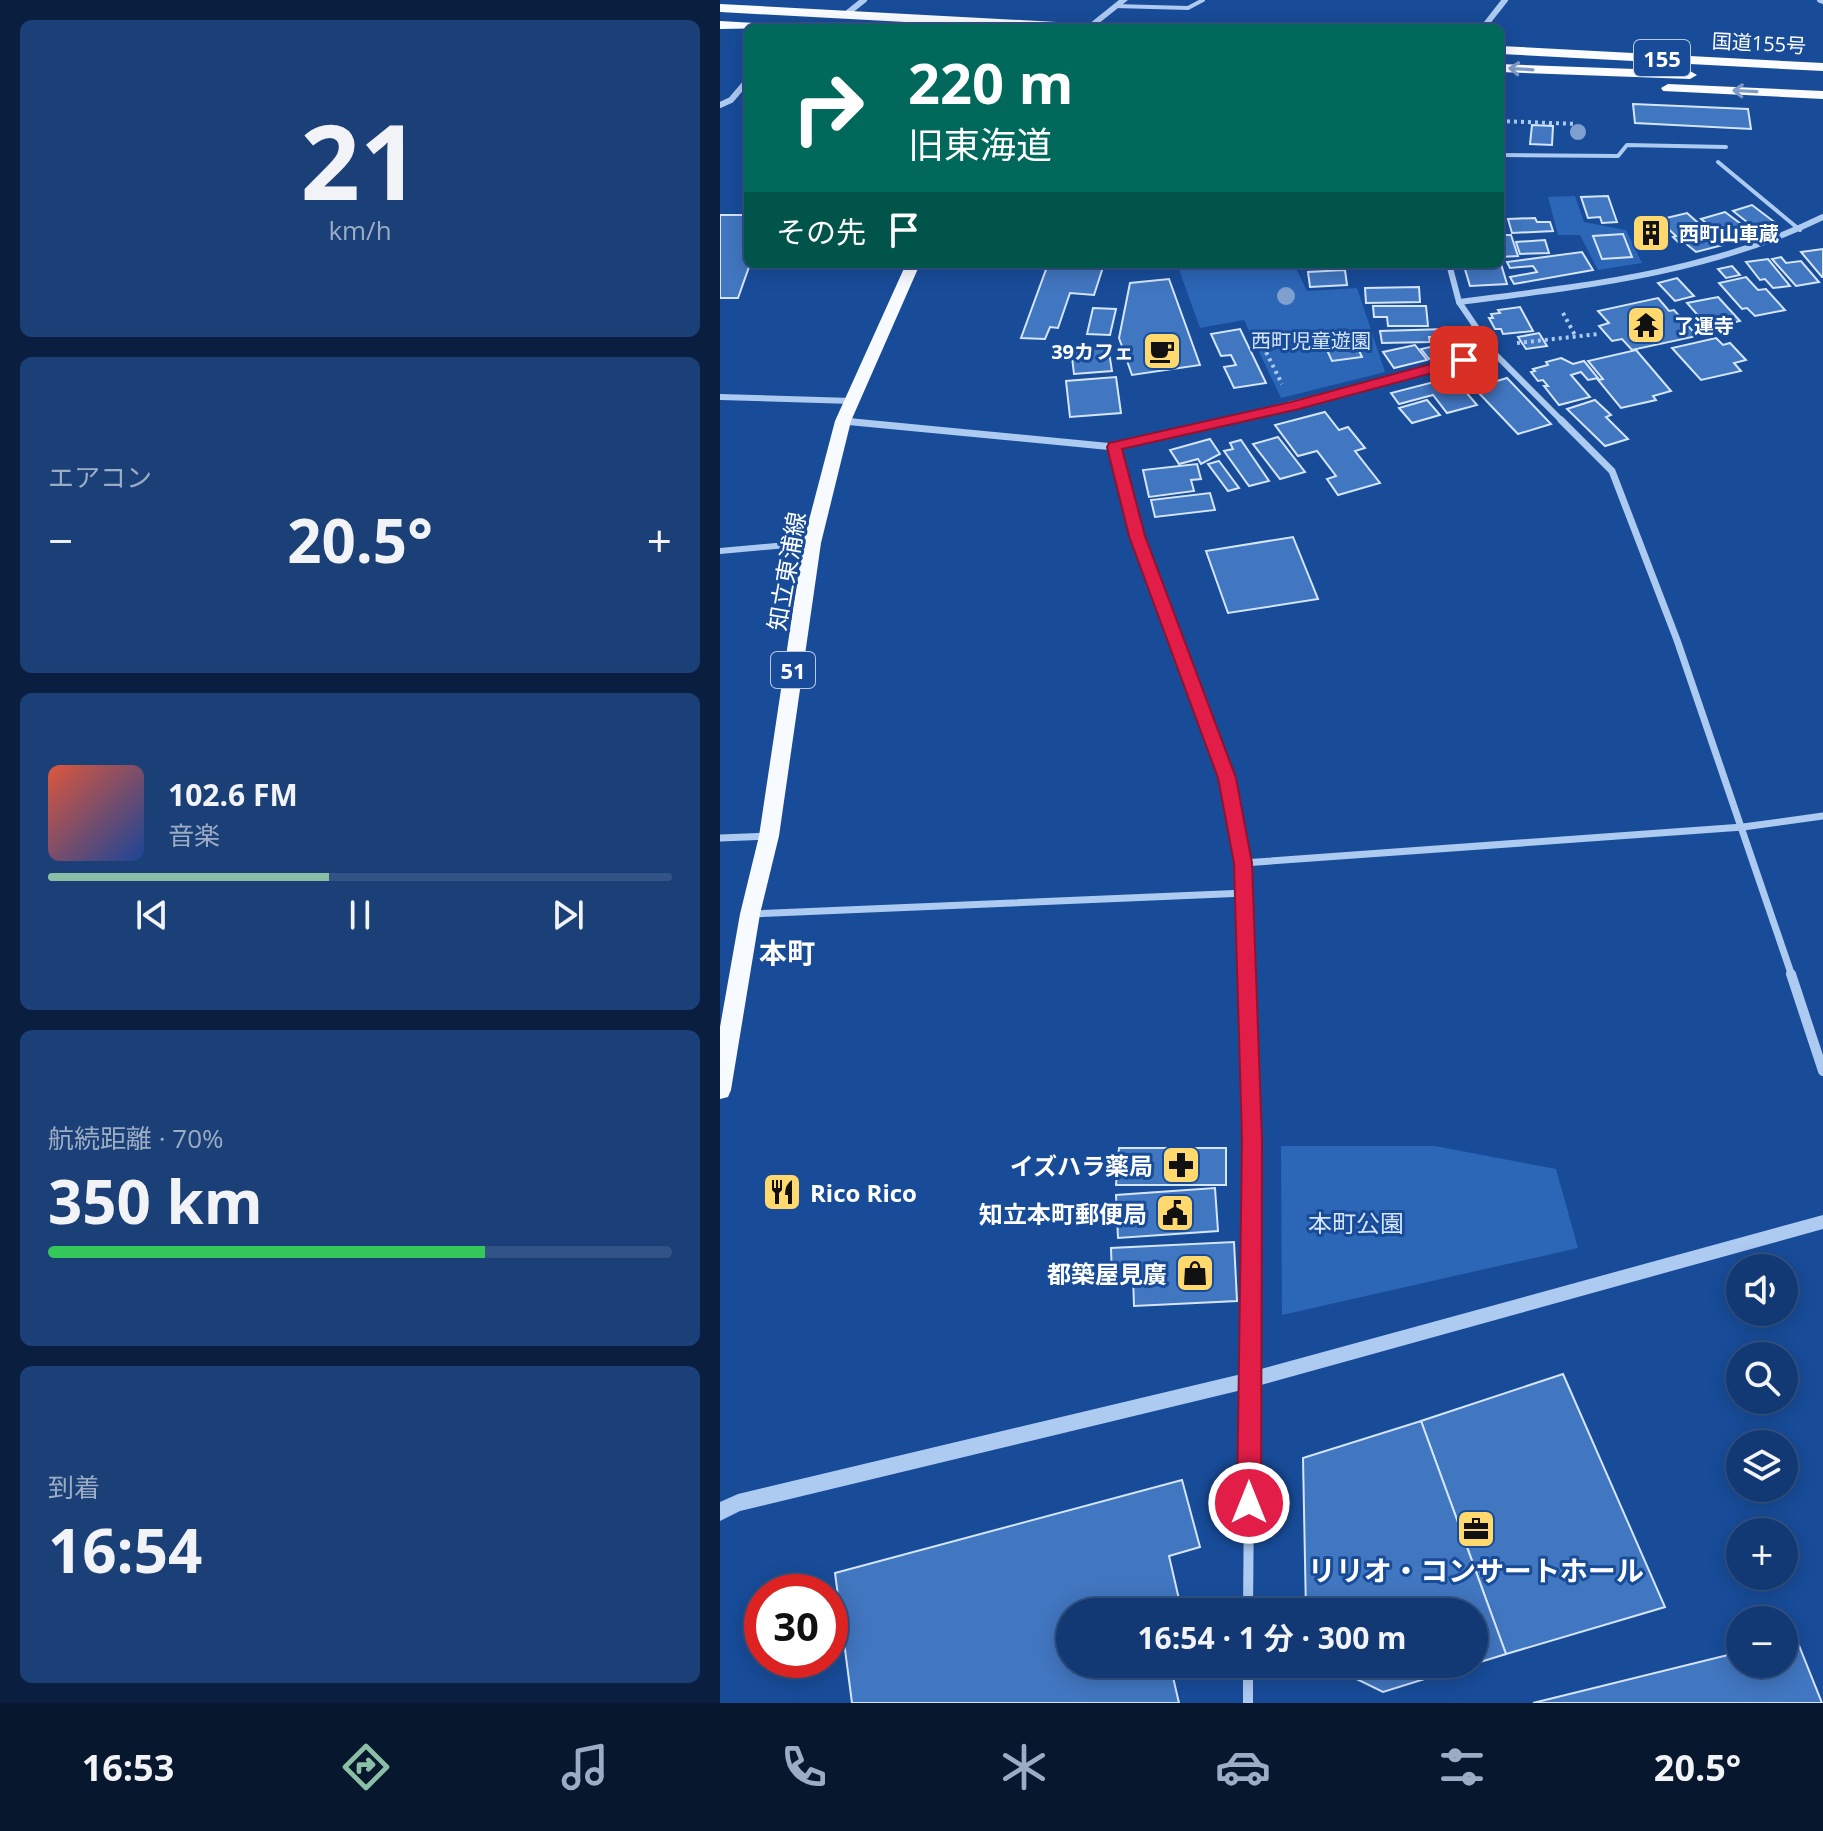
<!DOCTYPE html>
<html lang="ja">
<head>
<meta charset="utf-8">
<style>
	:root { --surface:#123973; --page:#1b4078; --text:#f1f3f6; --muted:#9cacc4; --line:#315385; --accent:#8abfa5 }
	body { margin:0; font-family:"Open Sans","Noto Sans JP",sans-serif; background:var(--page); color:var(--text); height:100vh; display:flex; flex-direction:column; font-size:30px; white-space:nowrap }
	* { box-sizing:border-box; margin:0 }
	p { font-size:26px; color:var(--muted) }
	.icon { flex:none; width:44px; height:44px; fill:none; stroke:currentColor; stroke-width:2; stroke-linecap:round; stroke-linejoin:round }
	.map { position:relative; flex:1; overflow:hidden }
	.drawer { display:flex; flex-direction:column; gap:20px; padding:20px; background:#0a1f3f; width:720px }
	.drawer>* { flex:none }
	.guide { position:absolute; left:24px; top:24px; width:760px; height:244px; border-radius:12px; box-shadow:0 4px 20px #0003,0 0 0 2px var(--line); background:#00695c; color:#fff; overflow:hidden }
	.fabs { position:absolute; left:1006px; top:1254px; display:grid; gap:16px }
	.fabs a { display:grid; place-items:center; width:72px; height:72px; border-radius:50%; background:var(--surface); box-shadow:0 4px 20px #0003,0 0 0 2px var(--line); font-size:40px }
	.speed { position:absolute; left:24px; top:1574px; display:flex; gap:16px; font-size:40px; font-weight:700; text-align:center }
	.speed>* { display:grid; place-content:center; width:104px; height:104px; border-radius:50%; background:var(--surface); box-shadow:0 4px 20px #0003,0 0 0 2px var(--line); line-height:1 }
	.speed .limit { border:12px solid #d22; background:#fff; color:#111 }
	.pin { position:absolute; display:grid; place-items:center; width:68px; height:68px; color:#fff; margin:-34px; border-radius:16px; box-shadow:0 4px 12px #0006 }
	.me { position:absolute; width:88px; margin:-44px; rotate:0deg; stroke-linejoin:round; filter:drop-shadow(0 0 6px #0008) }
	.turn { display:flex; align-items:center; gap:28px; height:168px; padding:0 32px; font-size:36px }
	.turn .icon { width:104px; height:104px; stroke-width:2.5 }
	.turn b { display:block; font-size:56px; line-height:68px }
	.then { display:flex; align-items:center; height:76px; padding:0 32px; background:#0003; gap:16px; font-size:30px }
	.big { font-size:60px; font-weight:700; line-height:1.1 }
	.drawer .widget { flex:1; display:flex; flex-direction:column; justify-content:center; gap:12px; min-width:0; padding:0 28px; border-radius:12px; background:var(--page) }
	.drawer .dial { align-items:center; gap:0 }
	.dial b { font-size:104px; line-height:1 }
	.song { display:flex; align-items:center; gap:24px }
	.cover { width:96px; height:96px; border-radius:12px; background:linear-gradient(135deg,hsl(10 70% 55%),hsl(220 70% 35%)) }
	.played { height:8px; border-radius:4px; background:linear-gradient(90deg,var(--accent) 45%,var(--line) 45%) }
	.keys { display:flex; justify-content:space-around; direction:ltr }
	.heat { display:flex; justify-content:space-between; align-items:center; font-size:44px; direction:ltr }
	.charge { height:12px; border-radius:6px; background:linear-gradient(90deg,#34c759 70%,var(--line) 0) }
	.trip { position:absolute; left:336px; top:1598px; width:432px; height:80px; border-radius:40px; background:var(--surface); box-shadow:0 4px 20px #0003,0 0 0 2px var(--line); font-weight:700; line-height:80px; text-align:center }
	.tab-bar { display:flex; height:128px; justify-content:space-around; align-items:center; background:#07172e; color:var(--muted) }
	.tab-bar .icon { width:56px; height:56px }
	.tab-bar .selected { color:var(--accent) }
	.tab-bar b { font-size:36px; color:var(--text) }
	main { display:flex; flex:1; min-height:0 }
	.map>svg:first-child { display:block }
	.green { fill:#2c66b6 }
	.building { fill:#4176c0; stroke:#d4e5fc; stroke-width:2 }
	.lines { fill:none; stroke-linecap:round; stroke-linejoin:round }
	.path { stroke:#adcaf1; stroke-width:4; stroke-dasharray:3 4; stroke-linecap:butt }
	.service-far1 { stroke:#adcaf1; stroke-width:4 }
	.service { stroke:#adcaf1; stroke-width:6 }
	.minor-far2 { stroke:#adcaf1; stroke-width:6 }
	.minor-far1 { stroke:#adcaf1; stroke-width:7 }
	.minor { stroke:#adcaf1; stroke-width:10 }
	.tertiary { fill:#adcaf1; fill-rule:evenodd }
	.primary { fill:#f7faff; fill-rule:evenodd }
	.trunk { fill:#fbfcff; fill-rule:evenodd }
	.tree { fill:#7fa0cf }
	.oneway { stroke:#7e9bc7 }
	.route { fill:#e11d48; stroke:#92132f; stroke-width:2 }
	.labels { text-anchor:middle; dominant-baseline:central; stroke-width:6; stroke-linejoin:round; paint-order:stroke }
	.far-street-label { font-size:20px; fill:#fff; stroke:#184c99 }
	.far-poi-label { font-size:20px; font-weight:bold; fill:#fff; stroke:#184c99; text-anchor:start }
	.far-park-label { font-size:20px; fill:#d4e5fc; stroke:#184c99 }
	.shield { fill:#184c99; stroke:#bac9e0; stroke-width:2 }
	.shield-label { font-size:22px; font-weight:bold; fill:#fff }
	.street-label { font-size:24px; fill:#fff; stroke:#184c99 }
	.poi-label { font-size:24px; font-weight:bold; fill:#fff; stroke:#184c99; text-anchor:end }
	.park-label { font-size:24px; fill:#d4e5fc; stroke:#184c99 }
	.quarter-label { font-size:28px; font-weight:bold; fill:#fff; stroke:#184c99 }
	.near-poi-label { font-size:28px; font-weight:bold; fill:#fff; stroke:#184c99 }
</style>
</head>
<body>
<main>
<section class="drawer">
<div class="widget dial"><b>21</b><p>km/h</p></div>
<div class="widget"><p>エアコン</p>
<div class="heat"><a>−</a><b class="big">20.5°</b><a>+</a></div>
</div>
<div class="widget">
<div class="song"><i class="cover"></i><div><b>102.6 FM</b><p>音楽</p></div></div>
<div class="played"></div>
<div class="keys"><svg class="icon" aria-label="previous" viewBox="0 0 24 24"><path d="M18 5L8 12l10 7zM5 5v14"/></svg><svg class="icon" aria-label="pause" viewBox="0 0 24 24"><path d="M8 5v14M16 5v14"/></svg><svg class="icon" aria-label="next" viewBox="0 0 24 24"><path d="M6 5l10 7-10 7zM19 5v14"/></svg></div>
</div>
<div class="widget"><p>航続距離 · 70%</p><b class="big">350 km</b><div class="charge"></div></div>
<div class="widget"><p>到着</p><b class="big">16:54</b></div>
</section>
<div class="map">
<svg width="1103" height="1703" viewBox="0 0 1103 1703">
	<rect width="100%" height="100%" fill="#184c99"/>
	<g class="green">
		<path d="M855,196L864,222L906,230L922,263L878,270L860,235H838L828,197Z"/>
		<path d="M457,264H574L587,291L637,288L665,372L561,398L524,320L480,328Z"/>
		<path d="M561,1146H715L836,1169L858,1248L562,1315Z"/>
	</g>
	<g class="building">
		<path d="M913,104L1028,109L1031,129L915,123Z"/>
		<path d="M812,125L833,126L832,145L810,144Z"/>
		<path d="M888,196L897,222L882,223L880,217L868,218L861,197Z"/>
		<path d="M1032,205L1057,224L1037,230L1013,211Z"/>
		<path d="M1005,212L1029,230L1005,238L981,219Z"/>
		<path d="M967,213L1003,245L976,252L964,242L959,243L953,237L956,236L944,225L948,224L942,219Z"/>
		<path d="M0,215H28L30,264L18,298H0Z"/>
		<path d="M815,218L817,222H830L833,231L792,233L788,219Z"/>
		<path d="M941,229L947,242L918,244L915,237L920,236L917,230Z"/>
		<path d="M903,234L912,257L882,259L873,236Z"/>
		<path d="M780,235H791L798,256L780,257Z"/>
		<path d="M825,240L829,253L800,254L796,242Z"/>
		<path d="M1103,249V277H1102L1081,252Z"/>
		<path d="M862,252L873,270L794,284L790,277L817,272L813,266L790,268L787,262Z"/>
		<path d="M1061,257L1066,263L1081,261L1099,282L1076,286L1052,259Z"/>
		<path d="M1048,259L1070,286L1053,288L1045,279L1040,280L1026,262Z"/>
		<path d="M328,264H384L374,295L350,293L338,328L330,327L325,339L301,338Z"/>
		<path d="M781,264L787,284L750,286L744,266Z"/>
		<path d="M1012,266L1020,275L1006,278L998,269Z"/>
		<path d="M625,270L627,285L590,287L588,272Z"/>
		<path d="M1026,277L1038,290L1046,289L1065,310L1035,316L1027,308L1022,309L999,283Z"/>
		<path d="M957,278L974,296L955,301L938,283Z"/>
		<path d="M449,279L480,365L412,375L399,338L410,283Z"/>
		<path d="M699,287L700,302L646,303L645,288Z"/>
		<path d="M998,297L1020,321L989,328L967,303Z"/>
		<path d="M938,298L949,311L954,310L977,336L912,350L902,339L892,341L879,326L889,323L878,311Z"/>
		<path d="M653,306H706L708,326H668L667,317H654Z"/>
		<path d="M800,307L813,331L783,334L781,329H775L769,318H773L771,314L780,313L778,310Z"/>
		<path d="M373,308L396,309L390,335L367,334Z"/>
		<path d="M520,329L546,383L514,388L504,367L516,365L511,355L501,356L491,334Z"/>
		<path d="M726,329L728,337H709L710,342L662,343L660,331Z"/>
		<path d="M631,333L642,357L612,361L601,337Z"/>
		<path d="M819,333L827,346L806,349L798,337Z"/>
		<path d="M996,338L1003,345L1010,343L1026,360L1014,363L1021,371L981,380L952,348Z"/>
		<path d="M723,344L730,354L709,359L701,349Z"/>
		<path d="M695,345L707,360L674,368L663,352Z"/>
		<path d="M388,346L392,371L354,374L351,349Z"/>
		<path d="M916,350L951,391L933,396L936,400L901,408L878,380L883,379L868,361Z"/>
		<path d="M841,358L853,364L864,361L878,378L868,380L861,372L851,375L870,397L839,405L824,386H828L823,380L818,381L811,372L815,371L813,369L828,365L826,362Z"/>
		<path d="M396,377L401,413L350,417L346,381Z"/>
		<path d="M733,377L757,405L727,413L713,395L679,404L671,393Z"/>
		<path d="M787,378L831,424L798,434L754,388Z"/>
		<path d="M707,400L720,415L692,423L679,408Z"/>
		<path d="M875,400L891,415L886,417L908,439L885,446L847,409Z"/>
		<path d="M605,412L619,430L628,427L645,448L635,451L660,483L618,495L607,479L616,476L597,451L578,456L555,425Z"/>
		<path d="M558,437L585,472L560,479L533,444Z"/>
		<path d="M490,439L500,454L481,464L478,459L459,464L450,450Z"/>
		<path d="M521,440L549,481L529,486L504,451L513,449L510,443Z"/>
		<path d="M499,461L519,488L508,491L488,464Z"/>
		<path d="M477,464L481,479L471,480L474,491L429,497L423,470Z"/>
		<path d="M490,493L495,510L435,517L431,500Z"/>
		<path d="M573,537L598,599L508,613L486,551Z"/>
		<path d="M399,1148H506V1185H396Z"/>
		<path d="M495,1188L498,1231L398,1238L396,1195Z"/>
		<path d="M514,1242L517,1301L414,1306L413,1276L392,1277L391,1248Z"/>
		<path d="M843,1374L945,1607L786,1654L701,1421Z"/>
		<path d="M701,1421L786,1654L754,1664V1612H586L583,1458Z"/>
		<path d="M462,1480L480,1547L449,1556L462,1612H350V1664H450L459,1703H132L115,1573Z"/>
		<path d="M1076,1638L1102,1703H813L1020,1652V1664H1064V1641Z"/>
		<path d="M606,1664H753L663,1692Z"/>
	</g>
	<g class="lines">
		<g class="path">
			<path d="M780,121L857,124"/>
			<path d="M843,313L856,337"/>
			<path d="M797,343L879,334"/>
			<path d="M543,346L562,384"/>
		</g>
		<g class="service-far1">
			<path d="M395,6L468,8L483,0"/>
			<path d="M780,155L898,156L907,145L1006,147"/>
			<path d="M998,162L1080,230"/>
		</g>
		<path class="service" d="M0,551L89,543"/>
		<g class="minor-far2">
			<path d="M1100,0L1103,1"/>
			<path d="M125,15L144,0"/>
			<path d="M763,28L785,0"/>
			<path d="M0,105L11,100L28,80"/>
			<path d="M729,264L739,302L773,352L843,422"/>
			<path d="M739,302C864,286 989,273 1103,217"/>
			<path d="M0,397L132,401"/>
			<path d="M123,421L137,422"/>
			<path d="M502,422L773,352"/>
		</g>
		<g class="minor-far1">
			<path d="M841,420L892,471L957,640L1072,976"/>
			<path d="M123,421L394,447L511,420"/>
			<path d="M394,447L417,536L507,778L523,863L527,976"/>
			<path d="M0,838L48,836"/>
			<path d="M523,863L1023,827L1103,816"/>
			<path d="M31,914L526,893"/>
		</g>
		<g class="minor">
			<path d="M527,974L532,1140L528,1612"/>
			<path d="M1071,974L1103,1071"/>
			<path d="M528,1664V1703"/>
		</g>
		<g class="tertiary">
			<path d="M399,0H408L373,28H364Z"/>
			<path d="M1103,1215V1229L530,1388L20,1511L0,1521V1502L18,1494L530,1372Z"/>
		</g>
		<path class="primary" d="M186,264H200L131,421L101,543L59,836L40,914L11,1090L8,1097L0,1099V1027L20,914L39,836L83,543L115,421Z"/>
		<g class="trunk">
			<path d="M0,4L373,24L380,28H296L0,12Z"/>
			<path d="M0,21L54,24L61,28L0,29Z"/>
			<path d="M780,46L1103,63V71L780,54Z"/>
			<path d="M780,64L970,71L977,75L970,79L780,72Z"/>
			<path d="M948,84L1103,91V99L943,91L941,88Z"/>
		</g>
	</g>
	<g class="tree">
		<circle cx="858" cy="132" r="8"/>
		<circle cx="566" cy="296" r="9"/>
	</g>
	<defs><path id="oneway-shaft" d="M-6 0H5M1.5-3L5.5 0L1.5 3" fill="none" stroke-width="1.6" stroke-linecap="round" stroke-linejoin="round" transform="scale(2)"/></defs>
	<g class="oneway">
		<use href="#oneway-shaft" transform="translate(801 69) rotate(-176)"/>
		<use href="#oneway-shaft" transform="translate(1025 91) rotate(-177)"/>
	</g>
	<path class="route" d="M744,355L751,360L749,363L579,409L402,449L425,536L516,778L532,863L542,1140L541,1503L537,1512L529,1515L521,1512L517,1503L522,1140L514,863L498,778L409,536L387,447L389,443L571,402Z"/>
	<defs>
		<symbol id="building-square" viewBox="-11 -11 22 22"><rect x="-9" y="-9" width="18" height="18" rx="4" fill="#ffd96d" stroke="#184c99"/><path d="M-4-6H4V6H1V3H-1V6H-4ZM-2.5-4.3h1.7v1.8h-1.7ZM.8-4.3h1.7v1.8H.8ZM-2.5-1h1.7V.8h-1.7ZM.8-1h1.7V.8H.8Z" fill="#111"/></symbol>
		<symbol id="temple-square" viewBox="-11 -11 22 22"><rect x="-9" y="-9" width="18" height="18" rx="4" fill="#ffd96d" stroke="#184c99"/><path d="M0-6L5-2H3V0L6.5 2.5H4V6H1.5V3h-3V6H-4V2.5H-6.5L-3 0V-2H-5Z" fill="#111"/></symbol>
		<symbol id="cafe-square" viewBox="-11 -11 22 22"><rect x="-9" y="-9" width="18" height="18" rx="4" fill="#ffd96d" stroke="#184c99"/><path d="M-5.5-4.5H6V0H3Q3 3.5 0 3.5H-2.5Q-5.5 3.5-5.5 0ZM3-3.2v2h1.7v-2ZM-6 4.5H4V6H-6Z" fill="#111"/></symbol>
		<symbol id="pharmacy-square" viewBox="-11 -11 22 22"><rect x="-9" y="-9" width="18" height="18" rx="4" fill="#ffd96d" stroke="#184c99"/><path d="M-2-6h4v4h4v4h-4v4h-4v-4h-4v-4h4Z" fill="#111"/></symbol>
		<symbol id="restaurant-square" viewBox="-11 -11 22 22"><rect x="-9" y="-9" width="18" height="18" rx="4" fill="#ffd96d" stroke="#184c99"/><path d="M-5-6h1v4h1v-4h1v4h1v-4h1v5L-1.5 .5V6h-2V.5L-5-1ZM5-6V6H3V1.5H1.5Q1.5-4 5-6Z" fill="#111"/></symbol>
		<symbol id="civic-square" viewBox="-11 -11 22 22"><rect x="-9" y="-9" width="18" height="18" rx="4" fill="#ffd96d" stroke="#184c99"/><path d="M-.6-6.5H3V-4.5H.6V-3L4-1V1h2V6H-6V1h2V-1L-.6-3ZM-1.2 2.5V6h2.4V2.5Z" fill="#111"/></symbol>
		<symbol id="shop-square" viewBox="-11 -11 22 22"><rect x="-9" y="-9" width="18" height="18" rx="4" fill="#ffd96d" stroke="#184c99"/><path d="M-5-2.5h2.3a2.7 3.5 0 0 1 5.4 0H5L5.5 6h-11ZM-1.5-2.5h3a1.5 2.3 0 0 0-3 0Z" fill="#111"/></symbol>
		<symbol id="office-square" viewBox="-11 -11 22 22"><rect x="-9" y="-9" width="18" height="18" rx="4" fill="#ffd96d" stroke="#184c99"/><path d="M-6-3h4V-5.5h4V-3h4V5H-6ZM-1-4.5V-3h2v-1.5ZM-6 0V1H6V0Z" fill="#111"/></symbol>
	</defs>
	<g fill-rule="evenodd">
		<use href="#building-square" x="909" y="211" width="44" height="44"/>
		<use href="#temple-square" x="904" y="303" width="44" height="44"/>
		<use href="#cafe-square" x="420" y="329" width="44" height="44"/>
		<use href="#pharmacy-square" x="439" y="1143" width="44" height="44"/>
		<use href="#restaurant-square" x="40" y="1170" width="44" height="44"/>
		<use href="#civic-square" x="433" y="1191" width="44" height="44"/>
		<use href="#shop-square" x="453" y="1251" width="44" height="44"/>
		<use href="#office-square" x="734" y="1507" width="44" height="44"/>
	</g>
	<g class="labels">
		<g class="far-street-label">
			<text transform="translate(1039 43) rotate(3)">国道155号</text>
		</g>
		<g class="far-poi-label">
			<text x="959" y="233">西町山車蔵</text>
			<text x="954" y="325">了運寺</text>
			<text x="414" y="351" text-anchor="end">39カフェ</text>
		</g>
		<g class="far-park-label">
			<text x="591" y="340">西町児童遊園</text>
		</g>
		<g class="shield">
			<rect x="914" y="40" width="56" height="36" rx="6"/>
			<rect x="51" y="652" width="44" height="36" rx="6"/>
		</g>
		<g class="shield-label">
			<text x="942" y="58">155</text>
			<text x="73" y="670">51</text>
		</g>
		<g class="street-label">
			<text transform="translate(66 571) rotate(-80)">知立東浦線</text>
		</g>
		<g class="poi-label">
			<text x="433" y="1165">イズハラ薬局</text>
			<text x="90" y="1192" text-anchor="start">Rico Rico</text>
			<text x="427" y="1213">知立本町郵便局</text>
			<text x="447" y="1273">都築屋見廣</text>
		</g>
		<g class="park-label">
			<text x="636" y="1222">本町公園</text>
		</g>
		<g class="quarter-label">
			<text x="67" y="952">本町</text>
		</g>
		<g class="near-poi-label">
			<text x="756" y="1570">リリオ・コンサートホール</text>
		</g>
	</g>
</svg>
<div class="fabs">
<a><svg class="icon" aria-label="sound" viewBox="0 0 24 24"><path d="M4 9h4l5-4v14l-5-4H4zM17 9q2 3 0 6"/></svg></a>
<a><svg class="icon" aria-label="search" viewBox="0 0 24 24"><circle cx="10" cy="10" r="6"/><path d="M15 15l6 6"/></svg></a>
<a><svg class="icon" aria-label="layers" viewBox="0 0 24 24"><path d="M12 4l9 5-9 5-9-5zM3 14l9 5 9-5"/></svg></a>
<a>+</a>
<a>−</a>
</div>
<div class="speed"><div class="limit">30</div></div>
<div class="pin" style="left:744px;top:360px;background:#d93025"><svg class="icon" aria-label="arrive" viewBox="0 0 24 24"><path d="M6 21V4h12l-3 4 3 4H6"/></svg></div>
<svg class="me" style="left:529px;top:1503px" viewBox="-20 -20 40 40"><circle r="17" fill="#e11d48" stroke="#fff" stroke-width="3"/><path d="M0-11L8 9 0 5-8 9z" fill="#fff"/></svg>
<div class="trip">16:54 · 1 分 · 300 m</div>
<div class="guide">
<div class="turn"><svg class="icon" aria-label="right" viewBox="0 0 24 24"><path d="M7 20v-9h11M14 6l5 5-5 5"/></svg><div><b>220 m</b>旧東海道</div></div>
<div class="then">その先<svg class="icon" aria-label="arrive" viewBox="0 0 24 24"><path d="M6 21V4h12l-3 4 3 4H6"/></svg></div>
</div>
</div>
</main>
<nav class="tab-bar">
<b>16:53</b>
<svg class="icon selected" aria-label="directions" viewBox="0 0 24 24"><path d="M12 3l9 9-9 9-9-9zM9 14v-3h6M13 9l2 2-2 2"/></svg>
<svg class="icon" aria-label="music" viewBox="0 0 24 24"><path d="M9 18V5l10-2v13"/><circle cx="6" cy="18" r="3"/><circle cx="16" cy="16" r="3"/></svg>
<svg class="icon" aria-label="phone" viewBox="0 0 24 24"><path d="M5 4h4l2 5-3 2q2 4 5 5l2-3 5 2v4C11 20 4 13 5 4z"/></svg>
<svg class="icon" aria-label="climate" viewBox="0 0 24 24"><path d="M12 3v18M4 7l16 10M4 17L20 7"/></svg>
<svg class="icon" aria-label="car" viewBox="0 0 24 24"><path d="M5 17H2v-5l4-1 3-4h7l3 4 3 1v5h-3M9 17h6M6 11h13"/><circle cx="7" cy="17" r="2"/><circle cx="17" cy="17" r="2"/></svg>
<svg class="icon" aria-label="filters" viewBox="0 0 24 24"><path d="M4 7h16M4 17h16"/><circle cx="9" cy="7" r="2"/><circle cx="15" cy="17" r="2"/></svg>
<b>20.5°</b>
</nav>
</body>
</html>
